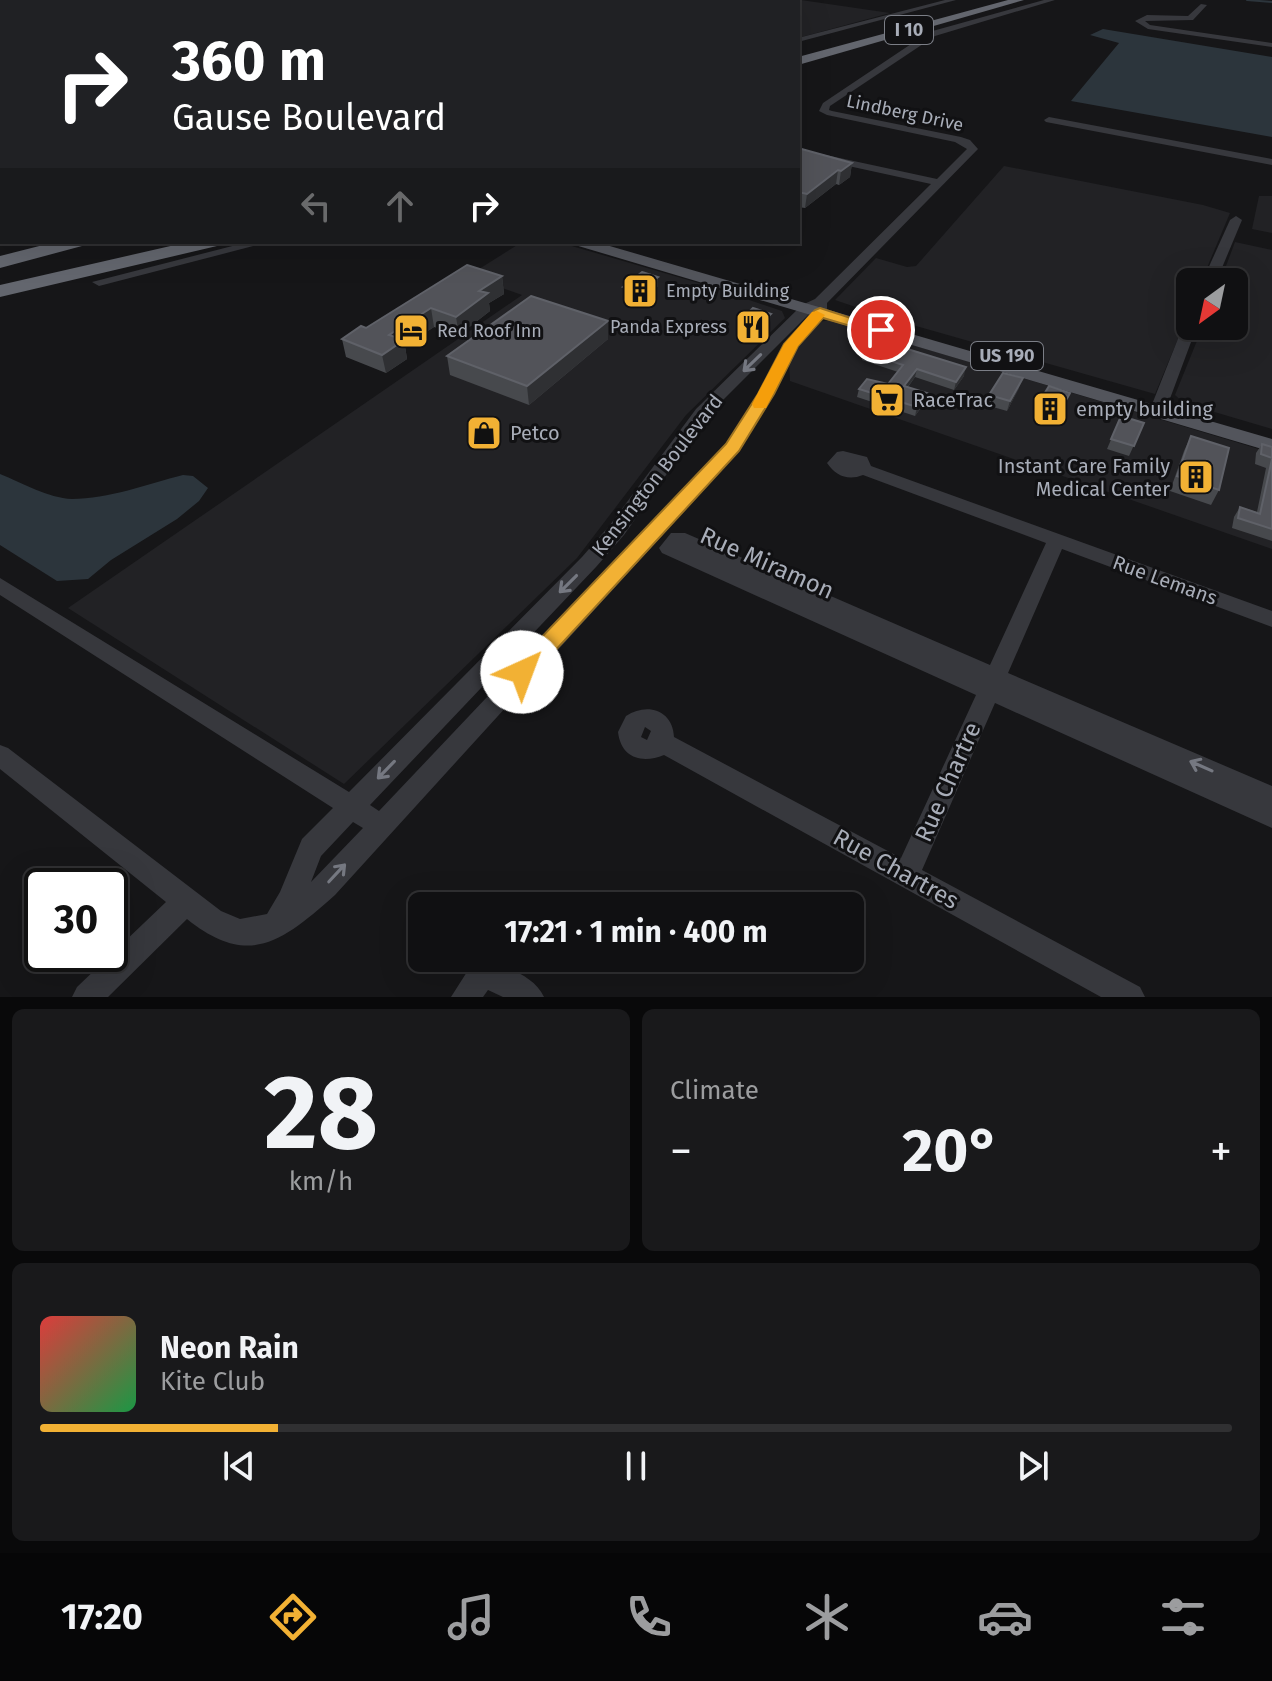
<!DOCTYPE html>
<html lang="en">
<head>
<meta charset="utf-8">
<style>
	:root { --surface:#101012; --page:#19191b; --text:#f1f3f6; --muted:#9c9d9f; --line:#303032; --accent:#f2b134 }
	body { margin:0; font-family:"Fira Sans",sans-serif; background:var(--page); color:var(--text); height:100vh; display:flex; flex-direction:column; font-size:30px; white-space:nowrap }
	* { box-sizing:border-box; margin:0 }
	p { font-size:26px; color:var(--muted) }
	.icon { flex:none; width:44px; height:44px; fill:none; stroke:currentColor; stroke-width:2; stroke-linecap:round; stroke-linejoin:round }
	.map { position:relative; height:997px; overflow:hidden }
	.sheet { display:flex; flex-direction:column; gap:12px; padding:12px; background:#09090a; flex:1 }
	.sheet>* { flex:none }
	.guide { position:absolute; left:0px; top:0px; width:800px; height:244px; box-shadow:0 8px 32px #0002,0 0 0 2px var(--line); background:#202124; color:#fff; overflow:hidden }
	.needle { width:52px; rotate:213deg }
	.controls { position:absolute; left:1176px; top:268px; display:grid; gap:16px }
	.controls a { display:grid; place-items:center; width:72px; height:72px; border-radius:12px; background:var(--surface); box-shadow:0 8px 32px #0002,0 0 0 2px var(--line); font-size:40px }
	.speed { position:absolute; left:24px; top:868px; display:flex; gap:16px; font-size:40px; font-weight:700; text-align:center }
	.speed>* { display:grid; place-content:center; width:104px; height:104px; border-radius:50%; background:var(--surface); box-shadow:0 8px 32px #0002,0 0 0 2px var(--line); line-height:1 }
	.speed .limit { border:4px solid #111; border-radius:12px; background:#fff; color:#111 }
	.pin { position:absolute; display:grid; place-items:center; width:68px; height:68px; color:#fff; margin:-34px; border:4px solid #fff; border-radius:50%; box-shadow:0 2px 8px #0007 }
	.me { position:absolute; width:88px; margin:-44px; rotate:43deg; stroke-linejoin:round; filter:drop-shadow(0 0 6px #0008) }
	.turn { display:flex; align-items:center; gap:28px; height:168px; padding:0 40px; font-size:36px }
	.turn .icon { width:104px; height:104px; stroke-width:2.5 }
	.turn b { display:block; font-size:56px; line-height:68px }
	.lanes { display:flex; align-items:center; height:76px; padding:0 40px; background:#0003; justify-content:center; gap:40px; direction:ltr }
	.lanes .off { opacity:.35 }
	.big { font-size:60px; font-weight:700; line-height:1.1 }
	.sheet .widget { flex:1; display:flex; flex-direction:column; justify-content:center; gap:12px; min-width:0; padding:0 28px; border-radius:12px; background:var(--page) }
	.sheet .dial { align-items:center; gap:0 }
	.dial b { font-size:104px; line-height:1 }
	.song { display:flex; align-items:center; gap:24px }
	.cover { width:96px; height:96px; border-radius:12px; background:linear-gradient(135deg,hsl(0 70% 55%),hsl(140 70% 35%)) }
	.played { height:8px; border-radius:4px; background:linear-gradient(90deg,var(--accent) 20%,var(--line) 20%) }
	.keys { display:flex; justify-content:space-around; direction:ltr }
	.heat { display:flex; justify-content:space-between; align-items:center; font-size:44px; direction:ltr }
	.sheet .tiles { flex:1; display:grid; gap:12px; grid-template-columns:1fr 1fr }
	.widget:last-child { grid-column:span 2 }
	.trip { position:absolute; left:408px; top:892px; width:456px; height:80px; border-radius:12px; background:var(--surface); box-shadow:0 8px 32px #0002,0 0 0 2px var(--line); font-weight:700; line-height:80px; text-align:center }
	.tabs { display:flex; height:128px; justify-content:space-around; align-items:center; background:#060607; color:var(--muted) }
	.tabs .icon { width:56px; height:56px }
	.tabs .on { color:var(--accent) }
	.tabs b { font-size:36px; color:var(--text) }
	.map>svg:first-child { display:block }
	.built { fill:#222225 }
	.water { fill:#2c353c }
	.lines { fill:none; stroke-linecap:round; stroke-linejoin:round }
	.stream { stroke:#2c353c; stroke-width:2 }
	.minor { fill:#37383d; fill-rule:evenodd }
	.major { fill:#53555c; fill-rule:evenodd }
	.highway { fill:#63666e; fill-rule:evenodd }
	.wall { fill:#47494d }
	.shaded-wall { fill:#2f3033 }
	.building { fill:#525359; stroke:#5f6168; stroke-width:2 }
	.oneway { stroke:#757881 }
	.route { fill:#f2b134; stroke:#9d7322; stroke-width:2 }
	.slow { fill:#f59e0b }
	.labels { text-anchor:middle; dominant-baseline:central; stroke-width:6; stroke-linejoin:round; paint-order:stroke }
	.shield { fill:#111113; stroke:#7b7e86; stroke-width:2 }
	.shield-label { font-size:18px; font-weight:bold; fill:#a8adb8 }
	.far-street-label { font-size:18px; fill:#a8adb8; stroke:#111113 }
	.far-poi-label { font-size:18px; fill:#a8adb8; stroke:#111113; text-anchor:start }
	.poi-label { font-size:20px; fill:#a8adb8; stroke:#111113; text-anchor:start }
	.street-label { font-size:20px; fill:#a8adb8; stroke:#111113 }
	.near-street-label { font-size:24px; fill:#a8adb8; stroke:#111113 }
</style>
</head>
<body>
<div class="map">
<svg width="1272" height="997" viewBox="0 0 1272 997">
	<rect width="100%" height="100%" fill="#161618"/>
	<g class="built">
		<path d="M801,0L890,13L798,38V2H795Z"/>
		<path d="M1004,166L1203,205L1230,213L1201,282H1190V310L1155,394L888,318L835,300L876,258L907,267L916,266Z"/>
		<path d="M1259,196H1272V233L1252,229Z"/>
		<path d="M522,242H558L702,284L782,311L785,318L686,415L577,558L344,784L68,608L522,295L468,276Z"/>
		<path d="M1235,242L1272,250V429L1184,403L1175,395L1203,326H1234V282H1220Z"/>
		<path d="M830,320L1272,453V549L790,381L789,358L797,346L819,322Z"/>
	</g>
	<g class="water">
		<path d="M1103,29L1272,57V137L1071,101L1119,43L1090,35Z"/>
		<path d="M0,474C22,483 48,498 72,499C108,499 148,484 183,475L193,476L208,488L199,501L177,519L111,560L88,579L57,581L0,545Z"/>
	</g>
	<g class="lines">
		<g class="stream">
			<path d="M1247,0L1272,2"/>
			<path d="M455,2L461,0"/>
		</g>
		<g class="minor">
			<path d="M945,0H956L798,42V38Z"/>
			<path d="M1044,0H1055L935,36L830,106L829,110L832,111L961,137L970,140L978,149L827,303V313L797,346L774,394L739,451L335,895C283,941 249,969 187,919L108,997H72L77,987L166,902L0,769V745L8,748L221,911L240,919L267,914L280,892L302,839L333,808L0,595V578L349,792L582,557L610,525L696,409L802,305L815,299L931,184L798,155V149L937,179L967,149L955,142L827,115L819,111L823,103L929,32ZM813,310L784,344L758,394L727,444L379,811L370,805L596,567L624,535L708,415ZM353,822L363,828L311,882L321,856Z"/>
			<path d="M1201,4L1207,5L1193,20L1145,21L1150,25L1272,43V47L1148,29L1135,21L1147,15L1188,16Z"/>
			<rect x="0" y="8" width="2" height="5"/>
			<rect x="0" y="31" width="2" height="4"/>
			<path d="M1049,117L1272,159V165L1046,122L1044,120Z"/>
			<path d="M1236,216L1242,220L1216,282H1202L1230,220Z"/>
			<path d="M2,236V242H7L0,245Z"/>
			<path d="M248,242H269L99,286L92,282Z"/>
			<path d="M470,242H490L484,246Z"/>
			<path d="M1190,322V326H1197L1165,412L1163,415H1151L1149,412L1183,326Z"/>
			<path d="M843,451L867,457L871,466L1272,611V627L1062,549L1008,673L1272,786V828L995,703L922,870L1140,987L1145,997H1101L664,755C642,764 621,758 618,732L626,716C647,702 673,710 674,737L901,858L976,695L662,553L659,548L671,533H685L990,665L1046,543L863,475C848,481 836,476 827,463L837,452ZM645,727L651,731L647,740L641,737Z"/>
			<path d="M482,960C504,966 534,975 544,997H503L488,990L483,997H451L472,964Z"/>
		</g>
		<g class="major">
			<rect x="0" y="70" width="2" height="7"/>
			<path d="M572,242H596L1272,439V452L575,245Z"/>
		</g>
		<g class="highway">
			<path d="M1008,0H1024L798,65V57Z"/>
			<path d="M55,242H85L82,246L0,268V256Z"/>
			<path d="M188,242H220L217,246L0,297V285Z"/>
		</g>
	</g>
	<g class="wall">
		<path d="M656,0H771L767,2H662L656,1Z"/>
		<path d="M798,148L852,163L850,177L839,185L836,184L805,208L798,207Z"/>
		<path d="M502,276L504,294L489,303L490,311L459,335L434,327L405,346L407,359L386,373L346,357L342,339L366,328Z"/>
		<path d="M658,277V286L638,301L623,296V287Z"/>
		<path d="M608,321V339L529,405L450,375L447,356Z"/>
		<path d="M738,323H770L754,338L737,332Z"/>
		<path d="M864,352L964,376L954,390L915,377L908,387L927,393L925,402L915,416L857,397L859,389L888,384L898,372L862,360Z"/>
		<path d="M1019,388L1007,411L986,405L989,395Z"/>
		<path d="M1066,402L1056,423L1034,416L1037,406Z"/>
		<path d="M1121,416L1144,423L1129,456L1107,449Z"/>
		<path d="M1191,436L1219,490L1211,505L1170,491L1184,451Z"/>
		<path d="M1262,444L1272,447V541L1232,528L1234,517L1240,507L1257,512L1266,468L1255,464L1256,453Z"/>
	</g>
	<g class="shaded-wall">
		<path d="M746,0H771L767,2H744Z"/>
		<path d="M852,163L850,177L839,185L841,171Z"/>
		<path d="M838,170L836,184L805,208L807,194Z"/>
		<path d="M502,276L504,294L489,303L490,311L459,335L456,317L479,291Z"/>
		<path d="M658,277V286L638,301V292Z"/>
		<path d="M431,308L434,327L405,346L407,359L386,373L382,355L389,335Z"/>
		<path d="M771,314L770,323L754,338L755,328Z"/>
		<path d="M608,321V339L529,405L527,386Z"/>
		<path d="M966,367L964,376L954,390L956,382Z"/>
		<path d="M917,369L915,377L902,394L904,386Z"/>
		<path d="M1023,378L1019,388L1007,411L1010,401Z"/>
		<path d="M927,393L925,402L915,416L917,407Z"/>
	</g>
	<g class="building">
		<path d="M798,148L852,163L841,171L838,170L807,194L798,192Z"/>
		<path d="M467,265L502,276L479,291L488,293L456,317L431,308L389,335L404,340L382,355L342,339L361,326L366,328Z"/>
		<path d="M642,272L658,277L638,292L623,287Z"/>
		<path d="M531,296L608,321L527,386L447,356Z"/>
		<path d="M753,308L771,314L755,328L738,323Z"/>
		<path d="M875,339L966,367L956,382L917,369L904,386L927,393L917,407L859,389L867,379L888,384L903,365L864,352Z"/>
		<path d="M1003,373L1023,378L1010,401L989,395Z"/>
		<path d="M1049,386L1070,393L1059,413L1037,406Z"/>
		<path d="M1121,416L1144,423L1134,446L1111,439Z"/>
		<path d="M1191,436L1229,448L1219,490L1177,476Z"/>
		<path d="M1262,444L1272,447V458L1261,454Z"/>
		<path d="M1272,459V529L1238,518L1240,507L1260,514Z"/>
	</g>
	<defs><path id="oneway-shaft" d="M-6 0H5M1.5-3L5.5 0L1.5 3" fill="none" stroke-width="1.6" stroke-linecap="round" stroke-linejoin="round" transform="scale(2)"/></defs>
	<g class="oneway">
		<use href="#oneway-shaft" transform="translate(752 363) rotate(136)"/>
		<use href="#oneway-shaft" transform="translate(568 584) rotate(135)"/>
		<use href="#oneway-shaft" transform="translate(1201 766) rotate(-156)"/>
		<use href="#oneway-shaft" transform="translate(386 770) rotate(134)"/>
		<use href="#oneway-shaft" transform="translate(337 873) rotate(-47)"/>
	</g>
	<path class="route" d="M820,308L888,330L881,335L823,318L798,346L774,394L739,451L530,678L522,681L514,678L511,672L514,666L726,444L758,394L784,344L815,310Z"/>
	<path class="slow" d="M817,311L825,315L798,346L768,404L766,408H754L752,404L784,344L812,312Z"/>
	<defs>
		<symbol id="building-square" viewBox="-11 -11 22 22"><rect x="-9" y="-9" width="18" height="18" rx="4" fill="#f2b134" stroke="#111113"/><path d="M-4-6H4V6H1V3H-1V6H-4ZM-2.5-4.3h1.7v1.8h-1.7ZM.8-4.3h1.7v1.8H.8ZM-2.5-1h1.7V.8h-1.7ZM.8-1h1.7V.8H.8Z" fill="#111"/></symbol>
		<symbol id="restaurant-square" viewBox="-11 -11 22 22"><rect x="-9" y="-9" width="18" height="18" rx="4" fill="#f2b134" stroke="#111113"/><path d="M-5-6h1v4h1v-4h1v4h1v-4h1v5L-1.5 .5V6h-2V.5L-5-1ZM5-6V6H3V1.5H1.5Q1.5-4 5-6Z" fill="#111"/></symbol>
		<symbol id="hotel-square" viewBox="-11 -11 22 22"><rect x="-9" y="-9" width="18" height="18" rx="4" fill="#f2b134" stroke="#111113"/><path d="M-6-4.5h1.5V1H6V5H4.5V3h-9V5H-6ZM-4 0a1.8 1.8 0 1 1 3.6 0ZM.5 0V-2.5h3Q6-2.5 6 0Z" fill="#111"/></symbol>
		<symbol id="supermarket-square" viewBox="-11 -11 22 22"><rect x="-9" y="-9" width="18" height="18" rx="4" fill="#f2b134" stroke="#111113"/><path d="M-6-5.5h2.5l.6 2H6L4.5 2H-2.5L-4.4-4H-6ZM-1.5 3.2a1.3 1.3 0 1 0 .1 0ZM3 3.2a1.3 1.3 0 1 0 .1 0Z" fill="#111"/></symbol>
		<symbol id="shop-square" viewBox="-11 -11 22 22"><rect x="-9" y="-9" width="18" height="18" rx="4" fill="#f2b134" stroke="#111113"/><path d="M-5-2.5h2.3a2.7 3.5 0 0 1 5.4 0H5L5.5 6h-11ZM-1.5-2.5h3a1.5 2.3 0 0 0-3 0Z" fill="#111"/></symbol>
	</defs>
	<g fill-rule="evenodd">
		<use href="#building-square" x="620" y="271" width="40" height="40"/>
		<use href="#restaurant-square" x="733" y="307" width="40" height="40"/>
		<use href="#hotel-square" x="391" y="311" width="40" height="40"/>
		<use href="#supermarket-square" x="867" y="380" width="40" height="40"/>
		<use href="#building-square" x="1030" y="389" width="40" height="40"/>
		<use href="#shop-square" x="464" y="413" width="40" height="40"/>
		<use href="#building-square" x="1176" y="457" width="40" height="40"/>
	</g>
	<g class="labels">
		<g class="shield">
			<rect x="885" y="16" width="48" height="28" rx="6"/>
			<rect x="971" y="342" width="72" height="28" rx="6"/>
		</g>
		<g class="shield-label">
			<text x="909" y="30">I 10</text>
			<text x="1007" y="356">US 190</text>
		</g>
		<g class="far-street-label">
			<text transform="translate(905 113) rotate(12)">Lindberg Drive</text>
		</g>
		<g class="far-poi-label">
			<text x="666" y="291">Empty Building</text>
			<text x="727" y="327" text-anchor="end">Panda Express</text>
			<text x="437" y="331">Red Roof Inn</text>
		</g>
		<g class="poi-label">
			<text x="913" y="400">RaceTrac</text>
			<text x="1076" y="409">empty building</text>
			<text x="510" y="433">Petco</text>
			<text x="1170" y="466" text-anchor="end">Instant Care Family<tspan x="1170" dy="23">Medical Center</tspan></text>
		</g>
		<g class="street-label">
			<text transform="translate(657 475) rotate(-52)">Kensington Boulevard</text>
			<text transform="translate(1165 580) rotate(20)">Rue Lemans</text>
		</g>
		<g class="near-street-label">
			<text transform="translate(767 563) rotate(24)">Rue Miramon</text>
			<text transform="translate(948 782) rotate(-66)">Rue Chartre</text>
			<text transform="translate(896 869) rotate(29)">Rue Chartres</text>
		</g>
	</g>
</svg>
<div class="controls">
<a><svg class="needle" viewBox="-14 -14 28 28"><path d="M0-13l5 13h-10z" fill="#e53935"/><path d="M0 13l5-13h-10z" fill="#9c9d9f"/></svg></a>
</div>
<div class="speed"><div class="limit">30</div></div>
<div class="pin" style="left:881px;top:330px;background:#d93025"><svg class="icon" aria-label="arrive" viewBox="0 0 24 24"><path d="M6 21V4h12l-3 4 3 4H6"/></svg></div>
<svg class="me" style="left:522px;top:672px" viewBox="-20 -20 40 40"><circle r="19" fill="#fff"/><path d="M0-13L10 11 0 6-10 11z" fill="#f2b134"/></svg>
<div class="trip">17:21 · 1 min · 400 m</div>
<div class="guide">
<div class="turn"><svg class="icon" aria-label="right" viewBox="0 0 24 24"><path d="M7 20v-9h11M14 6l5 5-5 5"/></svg><div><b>360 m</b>Gause Boulevard</div></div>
<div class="lanes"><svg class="icon off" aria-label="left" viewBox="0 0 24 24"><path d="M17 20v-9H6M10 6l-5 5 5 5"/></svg><svg class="icon off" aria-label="ahead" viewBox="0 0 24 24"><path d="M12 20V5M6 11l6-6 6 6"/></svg><svg class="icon" aria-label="right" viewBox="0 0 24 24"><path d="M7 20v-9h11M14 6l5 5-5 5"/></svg></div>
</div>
</div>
<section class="sheet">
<div class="tiles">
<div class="widget dial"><b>28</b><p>km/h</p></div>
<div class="widget"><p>Climate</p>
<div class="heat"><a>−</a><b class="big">20°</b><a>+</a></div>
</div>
<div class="widget">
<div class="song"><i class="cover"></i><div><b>Neon Rain</b><p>Kite Club</p></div></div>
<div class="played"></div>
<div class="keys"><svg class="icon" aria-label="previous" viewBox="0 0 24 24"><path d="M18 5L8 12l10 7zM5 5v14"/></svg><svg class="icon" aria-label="pause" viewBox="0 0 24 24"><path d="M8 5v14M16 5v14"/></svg><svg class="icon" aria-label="next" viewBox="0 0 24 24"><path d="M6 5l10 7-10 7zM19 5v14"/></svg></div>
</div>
</div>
</section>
<nav class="tabs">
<b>17:20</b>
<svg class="icon on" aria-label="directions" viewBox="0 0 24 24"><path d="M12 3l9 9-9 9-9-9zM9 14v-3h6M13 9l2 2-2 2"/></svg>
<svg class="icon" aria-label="music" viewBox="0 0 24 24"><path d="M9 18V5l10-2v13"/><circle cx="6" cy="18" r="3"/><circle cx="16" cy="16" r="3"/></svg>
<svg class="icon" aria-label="phone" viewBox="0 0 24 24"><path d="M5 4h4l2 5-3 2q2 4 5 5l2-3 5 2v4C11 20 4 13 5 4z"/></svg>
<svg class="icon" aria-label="climate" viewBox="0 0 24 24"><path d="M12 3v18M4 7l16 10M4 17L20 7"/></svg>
<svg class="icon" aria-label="car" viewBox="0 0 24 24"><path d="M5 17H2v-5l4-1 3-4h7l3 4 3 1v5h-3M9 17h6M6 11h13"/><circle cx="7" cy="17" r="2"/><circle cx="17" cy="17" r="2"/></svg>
<svg class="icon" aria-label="filters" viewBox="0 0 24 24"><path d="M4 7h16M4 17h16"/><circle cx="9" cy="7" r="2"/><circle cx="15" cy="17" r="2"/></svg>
</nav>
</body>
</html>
